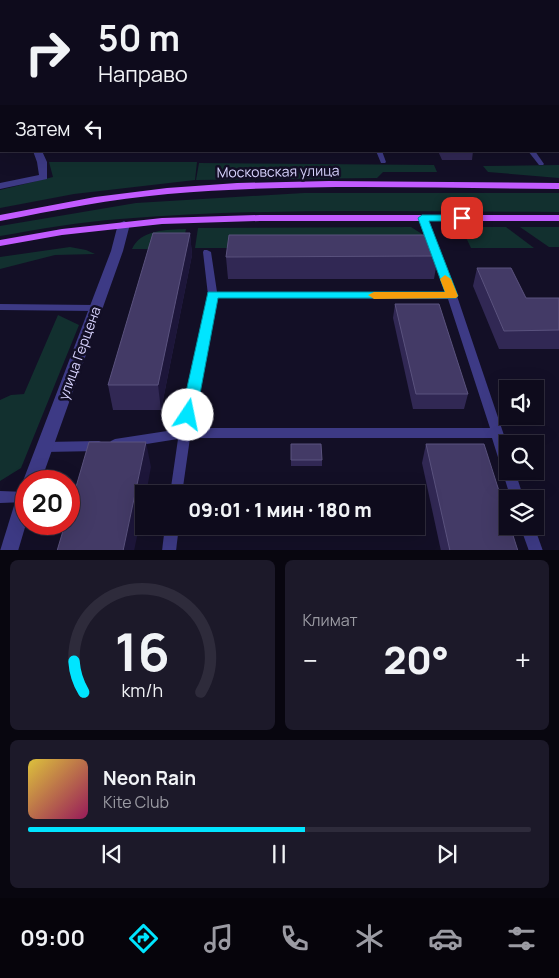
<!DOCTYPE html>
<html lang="ru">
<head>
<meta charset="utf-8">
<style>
	:root { --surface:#0e0b1c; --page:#1c1929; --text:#f1f3f6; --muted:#9b9ba3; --line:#2e2b3b; --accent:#00e5ff }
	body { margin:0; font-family:Manrope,sans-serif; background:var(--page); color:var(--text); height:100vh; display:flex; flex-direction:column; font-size:19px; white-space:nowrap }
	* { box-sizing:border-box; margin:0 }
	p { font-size:16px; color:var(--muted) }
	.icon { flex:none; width:28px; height:28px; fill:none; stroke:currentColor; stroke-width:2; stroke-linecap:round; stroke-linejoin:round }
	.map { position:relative; height:550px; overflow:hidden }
	.side { display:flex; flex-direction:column; gap:10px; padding:10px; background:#08060f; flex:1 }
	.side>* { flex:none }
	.guide { position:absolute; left:0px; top:0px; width:560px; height:152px; box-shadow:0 5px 20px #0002,0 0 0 1px var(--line); background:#0e0b1c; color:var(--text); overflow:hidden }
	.buttons { position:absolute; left:499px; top:380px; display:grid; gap:10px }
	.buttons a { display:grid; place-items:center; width:45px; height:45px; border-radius:0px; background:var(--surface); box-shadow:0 5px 20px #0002,0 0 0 1px var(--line); font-size:25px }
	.speed { position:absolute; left:15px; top:470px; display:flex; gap:10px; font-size:25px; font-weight:700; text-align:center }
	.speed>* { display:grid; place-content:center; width:65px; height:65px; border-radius:50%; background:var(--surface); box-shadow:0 5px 20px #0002,0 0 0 1px var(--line); line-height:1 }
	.speed .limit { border:8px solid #d22; background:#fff; color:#111 }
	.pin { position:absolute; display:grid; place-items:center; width:42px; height:42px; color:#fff; margin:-21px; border-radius:10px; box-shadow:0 2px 8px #0006 }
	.me { position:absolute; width:55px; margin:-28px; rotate:11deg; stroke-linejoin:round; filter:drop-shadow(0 0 4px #0008) }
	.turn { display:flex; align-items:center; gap:18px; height:105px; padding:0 15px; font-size:22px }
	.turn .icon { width:65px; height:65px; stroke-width:2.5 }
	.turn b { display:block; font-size:35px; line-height:42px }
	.then { display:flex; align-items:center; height:48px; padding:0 15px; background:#0003; gap:10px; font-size:19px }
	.big { font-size:38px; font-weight:800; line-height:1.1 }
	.side .card { flex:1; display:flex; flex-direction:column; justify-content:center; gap:8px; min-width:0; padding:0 18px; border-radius:8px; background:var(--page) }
	.side .dial { align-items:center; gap:0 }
	.dial svg { height:130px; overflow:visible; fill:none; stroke:var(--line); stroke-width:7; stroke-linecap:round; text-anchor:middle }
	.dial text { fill:var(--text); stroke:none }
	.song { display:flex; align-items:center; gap:15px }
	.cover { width:60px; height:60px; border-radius:8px; background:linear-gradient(135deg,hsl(50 70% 55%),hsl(330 70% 35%)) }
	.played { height:5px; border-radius:2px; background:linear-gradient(90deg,var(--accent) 55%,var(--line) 55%) }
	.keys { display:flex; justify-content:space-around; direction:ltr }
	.heat { display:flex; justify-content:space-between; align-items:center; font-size:28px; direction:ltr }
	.side .tiles { flex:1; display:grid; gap:10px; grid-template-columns:1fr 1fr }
	.card:last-child { grid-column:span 2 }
	.trip { position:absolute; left:135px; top:485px; width:290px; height:50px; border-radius:0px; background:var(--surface); box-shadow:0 5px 20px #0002,0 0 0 1px var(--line); font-weight:800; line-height:50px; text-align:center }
	.dock { display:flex; height:80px; justify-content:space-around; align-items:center; background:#06040b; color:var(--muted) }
	.dock .icon { width:35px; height:35px }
	.dock .on { color:var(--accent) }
	.dock b { font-size:22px; color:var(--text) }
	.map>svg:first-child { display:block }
	.green { fill:#12302f }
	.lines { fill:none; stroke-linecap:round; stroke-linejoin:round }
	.lane { fill:#3d3a85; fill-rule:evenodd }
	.street { fill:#3d3a85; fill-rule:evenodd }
	.secondary { fill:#6f6bff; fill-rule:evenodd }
	.primary { fill:#c25bff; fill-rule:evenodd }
	.wall { fill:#312854 }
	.shaded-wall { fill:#1d163a }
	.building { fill:#433a66; stroke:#5a527e }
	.route { fill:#00e5ff; stroke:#0095a6 }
	.slow { fill:#f59e0b }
	.labels { text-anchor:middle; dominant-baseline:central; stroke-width:5; stroke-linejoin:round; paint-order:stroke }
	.street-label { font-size:14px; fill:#d9d4ff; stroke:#130f26 }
</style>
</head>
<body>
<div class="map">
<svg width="559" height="551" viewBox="0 0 559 551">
	<rect width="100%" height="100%" fill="#130f26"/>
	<g class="green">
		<path d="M49,162H197L195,180L74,194L0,208V190L53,177Z"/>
		<path d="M199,163L434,165L437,172H383L377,178L196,180Z"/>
		<path d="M559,165V178L488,172L483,166Z"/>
		<path d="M304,193H559V212C413,212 266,207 120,219C80,222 40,229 0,236V226L136,203Z"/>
		<path d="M411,227L422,234L427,248H195L198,228Z"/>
		<path d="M461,227H506L534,248H471Z"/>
		<path d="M520,227H559V247H549Z"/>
		<path d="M186,229L182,249H132C141,229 167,230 186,229Z"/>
		<path d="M70,247L86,250L95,254L55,255L0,269V257Z"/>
		<path d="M58,315L79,325L21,468L0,481V400L11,395L24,394Z"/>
	</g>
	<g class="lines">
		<g class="lane">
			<rect x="0" y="15" width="1" height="2"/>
			<rect x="0" y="51" width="1" height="2"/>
			<rect x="0" y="145" width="1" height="4"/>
			<path d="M376,151H382L386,162L385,163H381Z"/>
			<path d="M528,151H535L544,164L543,165H539Z"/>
			<path d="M419,216H425L426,218L457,296L508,447V471H515L524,499H511L492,438H190L182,494H170L178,439L115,449L111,447L109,444L111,441L115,439L180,429L208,295L203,252L204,250H207L211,252L217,292L446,293L418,218ZM217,298L448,299L490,428H192Z"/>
			<path d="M0,304L95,305L100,308L95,311L0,310Z"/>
			<path d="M99,441L103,443L105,446L103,449L99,451L44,452L40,450L38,447L40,444L44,442Z"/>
			<path d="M0,491L26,492V502L0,503Z"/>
			<path d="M165,526H179L176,551H162Z"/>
			<path d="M520,526H534L543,551H529Z"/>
		</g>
		<g class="street">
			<rect x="0" y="85" width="1" height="6"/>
			<path d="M33,151H42L47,162V179L0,189V183L39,175L37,162Z"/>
			<path d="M124,221L130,224L123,251L41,481H26V486L23,481L111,251L118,224Z"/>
			<path d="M26,488V524L18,551H0L17,496L19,490Z"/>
		</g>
		<g class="secondary">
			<path d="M0,0H91L92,1L0,3Z"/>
			<path d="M167,0H244L245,1H167Z"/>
		</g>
		<g class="primary">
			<path d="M329,181L559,183V189C429,188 298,183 168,194C112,199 56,210 0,221V215L95,197L167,188L237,183Z"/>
			<path d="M260,215H559V221H260L162,224L62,235L0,246V240L62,229L162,218Z"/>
		</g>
	</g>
	<g class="wall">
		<path d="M438,151H473L472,160H442Z"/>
		<path d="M190,233L192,255L161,410H113L108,385Z"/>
		<path d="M438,256L434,279H228L226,257Z"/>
		<path d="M477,268L526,298H559V349H499L473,286Z"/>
		<path d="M395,304L468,394L464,409H413L393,318Z"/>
		<path d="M291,444L322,460V466H291Z"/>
		<path d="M426,444L518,551H441L422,463Z"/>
	</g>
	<g class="shaded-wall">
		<path d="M190,233L192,255L161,410L158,385Z"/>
		<path d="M146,442L151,467L146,494H144V503L134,551H123Z"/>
	</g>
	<g class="building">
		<path d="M74,0H181L180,1H72Z"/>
		<path d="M189,0H207L206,1H189Z"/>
		<path d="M225,0H559V4V1H224Z"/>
		<path d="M153,233H190L158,385H108Z"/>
		<path d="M229,235H431L438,256L226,257Z"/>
		<path d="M477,268H511L526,298H559V330L504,331Z"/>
		<path d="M395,304H439L468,394H416Z"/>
		<path d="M89,442H146L123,551H57L65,524H69V511Z"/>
		<path d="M291,444H321L322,460H291Z"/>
		<path d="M426,444H484L508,519V526H510L518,551H450Z"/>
	</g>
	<path class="route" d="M422,215H462L466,218L462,221H429L458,296L456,298H218L196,415L194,419H183L181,415L208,292H445L418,218Z"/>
	<path class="slow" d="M445,275L451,279L458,296L456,298L374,299L368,295L374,292H445L440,279Z"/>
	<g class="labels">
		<g class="street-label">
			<text transform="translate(278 171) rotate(-1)">Московская улица</text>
			<text transform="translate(79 353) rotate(-70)">улица Герцена</text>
		</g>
	</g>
</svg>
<div class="buttons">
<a><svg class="icon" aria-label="sound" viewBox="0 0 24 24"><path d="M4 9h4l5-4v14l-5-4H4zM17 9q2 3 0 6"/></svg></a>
<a><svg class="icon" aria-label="search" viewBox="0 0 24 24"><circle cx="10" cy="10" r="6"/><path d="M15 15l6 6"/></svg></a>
<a><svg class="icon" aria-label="layers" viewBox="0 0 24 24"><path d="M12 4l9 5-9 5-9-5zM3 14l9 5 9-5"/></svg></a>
</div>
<div class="speed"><div class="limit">20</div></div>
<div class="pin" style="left:462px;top:218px;background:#d93025"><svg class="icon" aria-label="arrive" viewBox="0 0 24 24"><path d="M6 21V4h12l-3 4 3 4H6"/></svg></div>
<svg class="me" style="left:188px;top:415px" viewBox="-20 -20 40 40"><circle r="19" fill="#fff"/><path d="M0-13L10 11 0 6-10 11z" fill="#00e5ff"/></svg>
<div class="trip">09:01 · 1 мин · 180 m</div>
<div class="guide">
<div class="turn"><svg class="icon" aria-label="right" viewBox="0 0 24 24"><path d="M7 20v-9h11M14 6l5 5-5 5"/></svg><div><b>50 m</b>Направо</div></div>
<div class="then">Затем<svg class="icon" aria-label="left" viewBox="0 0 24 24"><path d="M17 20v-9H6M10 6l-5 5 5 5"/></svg></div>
</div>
</div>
<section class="side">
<div class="tiles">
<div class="card dial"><svg viewBox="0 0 100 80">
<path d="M14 69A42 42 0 1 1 86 69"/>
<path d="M14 69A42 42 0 0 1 8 50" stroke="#00e5ff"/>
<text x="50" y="56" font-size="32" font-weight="700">16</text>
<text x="50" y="72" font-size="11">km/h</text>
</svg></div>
<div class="card"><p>Климат</p>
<div class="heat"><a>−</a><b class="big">20°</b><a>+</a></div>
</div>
<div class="card">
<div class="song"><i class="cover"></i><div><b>Neon Rain</b><p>Kite Club</p></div></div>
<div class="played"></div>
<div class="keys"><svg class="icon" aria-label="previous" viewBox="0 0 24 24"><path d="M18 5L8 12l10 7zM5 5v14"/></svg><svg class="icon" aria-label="pause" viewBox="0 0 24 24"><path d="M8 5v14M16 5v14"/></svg><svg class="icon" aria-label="next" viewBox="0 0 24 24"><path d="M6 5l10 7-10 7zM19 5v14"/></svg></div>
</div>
</div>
</section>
<nav class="dock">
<b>09:00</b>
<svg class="icon on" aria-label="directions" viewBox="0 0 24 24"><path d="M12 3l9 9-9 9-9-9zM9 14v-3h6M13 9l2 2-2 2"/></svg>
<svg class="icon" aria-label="music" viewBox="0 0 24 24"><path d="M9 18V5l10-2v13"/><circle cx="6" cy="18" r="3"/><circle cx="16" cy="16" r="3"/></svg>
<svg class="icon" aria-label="phone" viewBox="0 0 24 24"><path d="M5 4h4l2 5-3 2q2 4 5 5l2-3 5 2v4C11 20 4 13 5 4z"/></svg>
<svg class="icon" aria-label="climate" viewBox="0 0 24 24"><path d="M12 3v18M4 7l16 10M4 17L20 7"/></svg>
<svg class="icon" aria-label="car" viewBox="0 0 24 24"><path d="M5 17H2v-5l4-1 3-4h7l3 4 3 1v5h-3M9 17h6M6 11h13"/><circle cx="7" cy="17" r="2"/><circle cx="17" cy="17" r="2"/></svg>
<svg class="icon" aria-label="filters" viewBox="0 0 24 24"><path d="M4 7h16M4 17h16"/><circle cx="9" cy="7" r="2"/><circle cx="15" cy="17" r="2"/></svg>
</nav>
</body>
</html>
